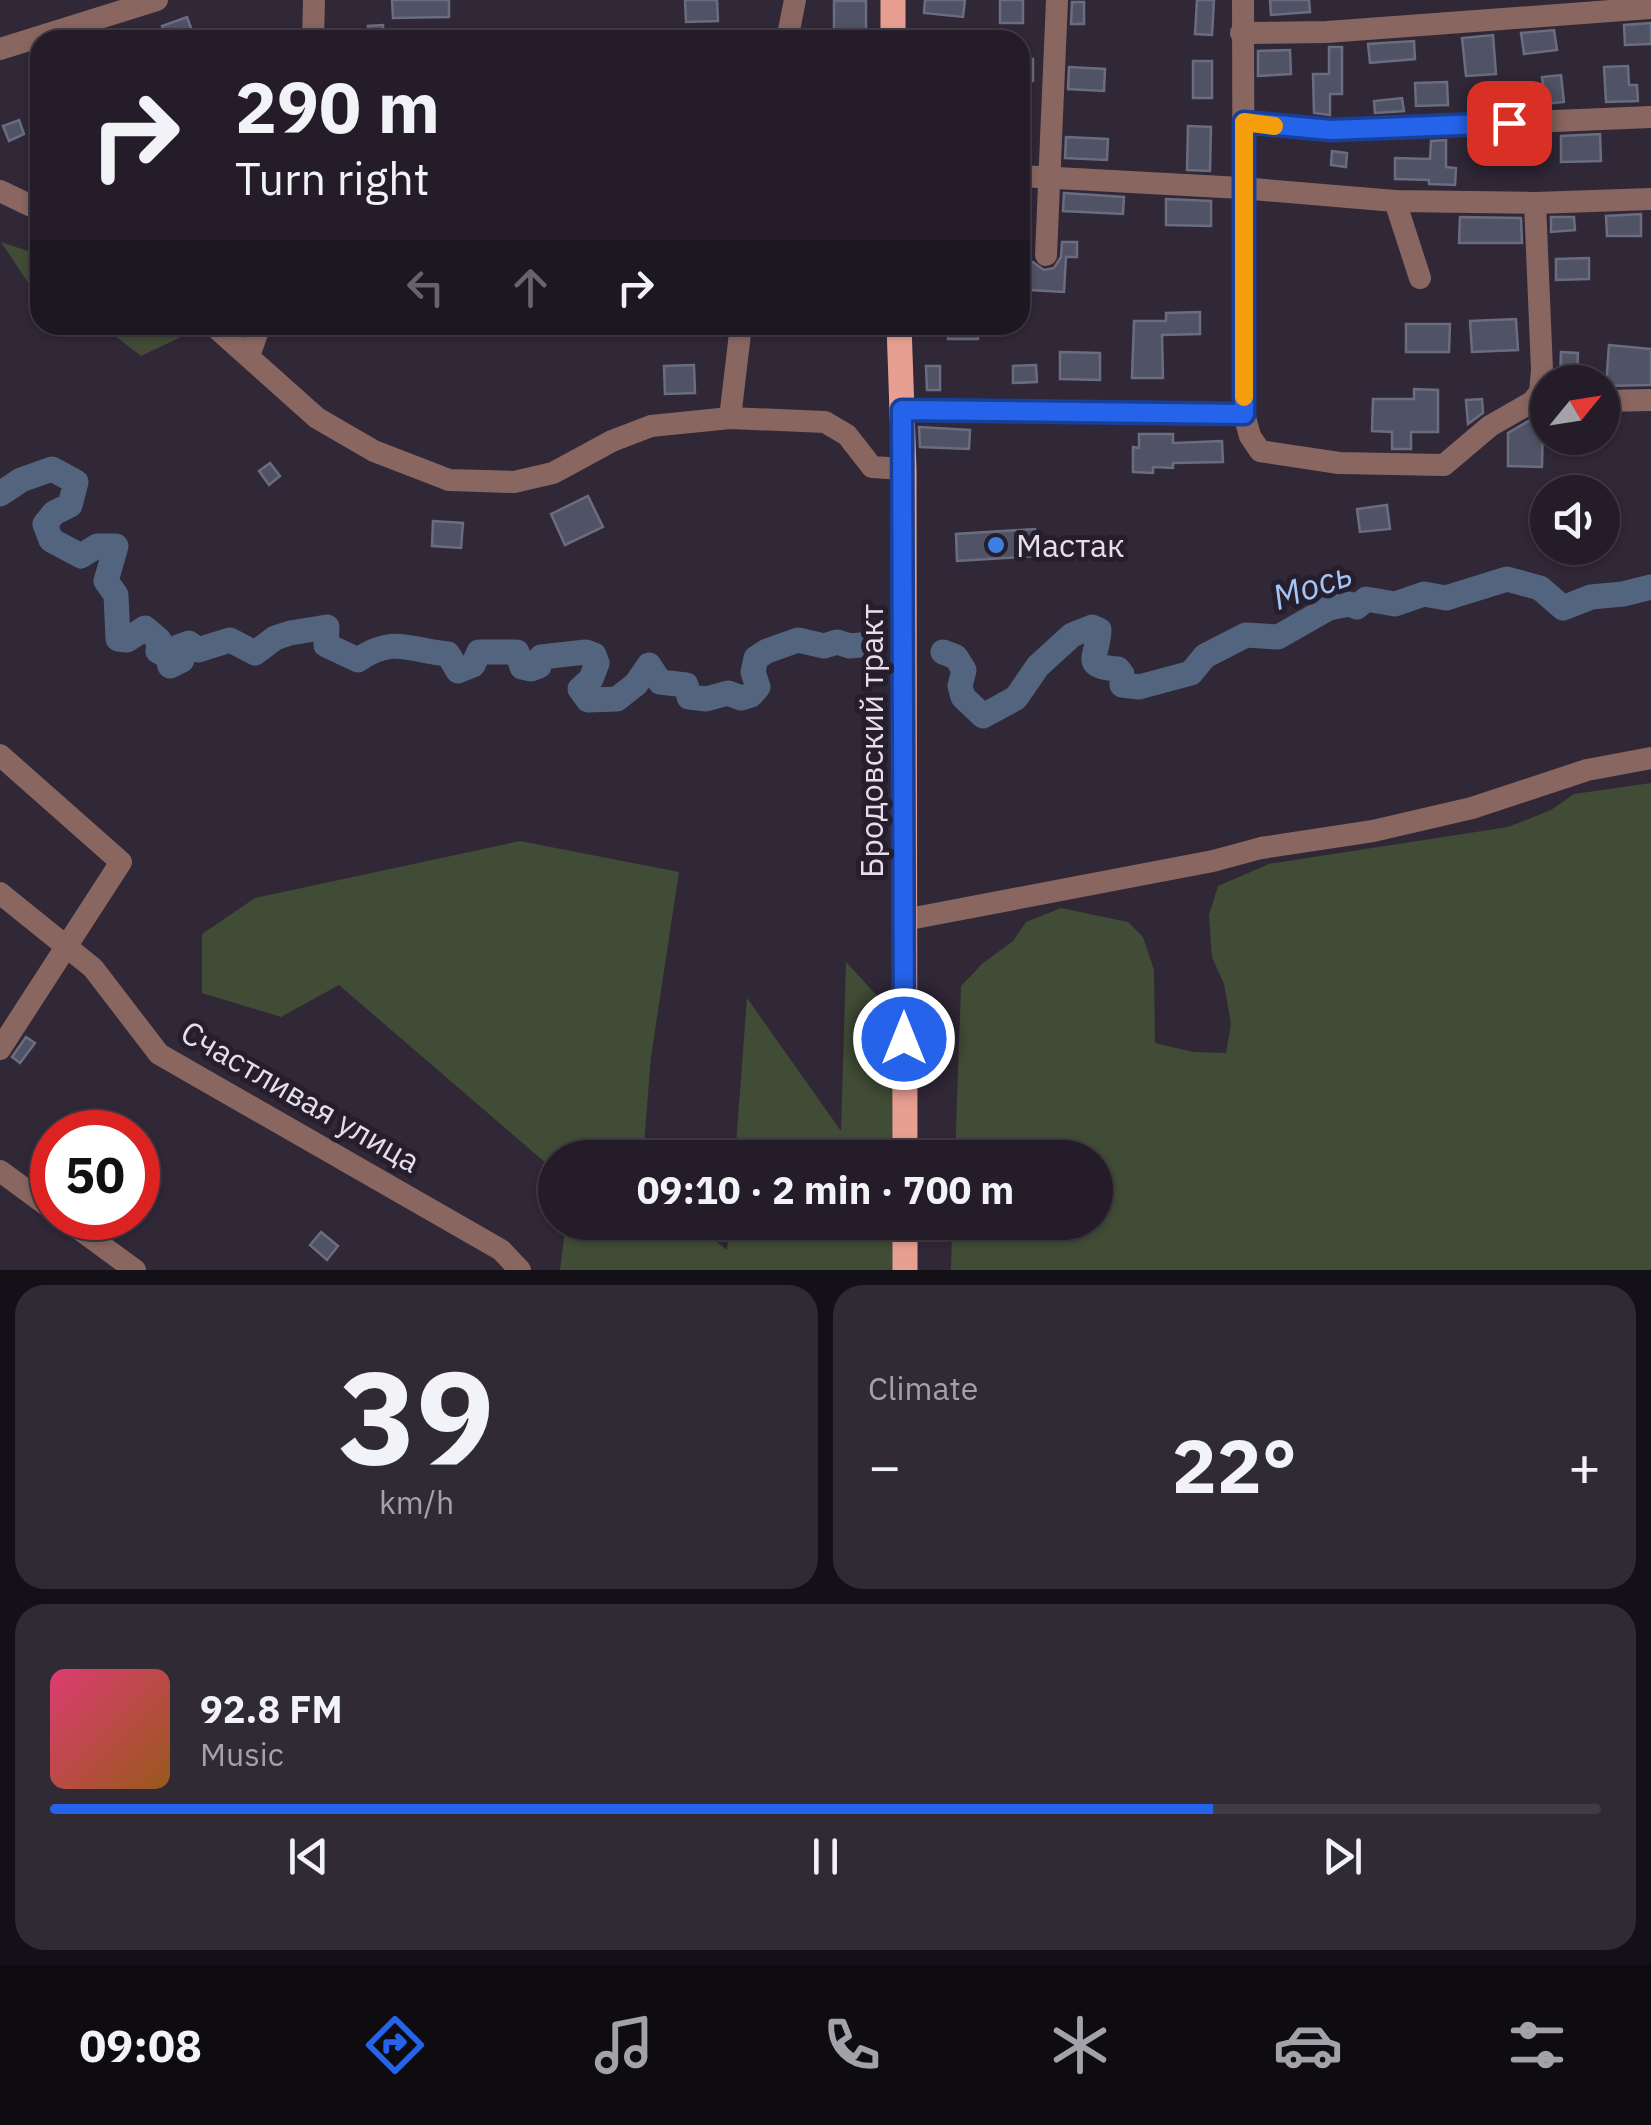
<!DOCTYPE html>
<html lang="en">
<head>
<meta charset="utf-8">
<style>
	:root { --surface:#241d29; --page:#302a35; --text:#f1f3f6; --muted:#a3a2a8; --line:#413b46; --accent:#2563eb }
	body { margin:0; font-family:"IBM Plex Sans",sans-serif; background:var(--page); color:var(--text); height:100vh; display:flex; flex-direction:column; font-size:38px; white-space:nowrap }
	* { box-sizing:border-box; margin:0 }
	p { font-size:32px; color:var(--muted) }
	.icon { flex:none; width:55px; height:55px; fill:none; stroke:currentColor; stroke-width:2; stroke-linecap:round; stroke-linejoin:round }
	.map { position:relative; height:1270px; overflow:hidden }
	.sheet { display:flex; flex-direction:column; gap:15px; padding:15px; background:#141017; flex:1 }
	.sheet>* { flex:none }
	.top-card { position:absolute; left:30px; top:30px; width:1000px; height:305px; border-radius:30px; box-shadow:0 2px 8px #0004,0 0 0 2px var(--line); background:#241d29; color:var(--text); overflow:hidden }
	.needle { width:65px; rotate:60deg }
	.buttons { position:absolute; left:1530px; top:365px; display:grid; gap:20px }
	.buttons a { display:grid; place-items:center; width:90px; height:90px; border-radius:50%; background:var(--surface); box-shadow:0 2px 8px #0004,0 0 0 2px var(--line); font-size:50px }
	.speed { position:absolute; left:30px; top:1110px; display:flex; gap:20px; font-size:50px; font-weight:700; text-align:center }
	.speed>* { display:grid; place-content:center; width:130px; height:130px; border-radius:50%; background:var(--surface); box-shadow:0 2px 8px #0004,0 0 0 2px var(--line); line-height:1 }
	.speed .limit { border:15px solid #d22; background:#fff; color:#111 }
	.pin { position:absolute; display:grid; place-items:center; width:85px; height:85px; color:#fff; margin:-42px; border-radius:20px; box-shadow:0 5px 15px #0006 }
	.me { position:absolute; width:110px; margin:-55px; rotate:0deg; stroke-linejoin:round; filter:drop-shadow(0 0 8px #0008) }
	.turn { display:flex; align-items:center; gap:35px; height:210px; padding:0 40px; font-size:45px }
	.turn .icon { width:130px; height:130px; stroke-width:2.5 }
	.turn b { display:block; font-size:70px; line-height:85px }
	.lanes { display:flex; align-items:center; height:95px; padding:0 40px; background:#0003; justify-content:center; gap:50px; direction:ltr }
	.lanes .off { opacity:.35 }
	.big { font-size:75px; font-weight:700; line-height:1.1 }
	.sheet .tile { flex:1; display:flex; flex-direction:column; justify-content:center; gap:15px; min-width:0; padding:0 35px; border-radius:30px; background:var(--page) }
	.sheet .dial { align-items:center; gap:0 }
	.dial b { font-size:130px; line-height:1 }
	.song { display:flex; align-items:center; gap:30px }
	.cover { width:120px; height:120px; border-radius:15px; background:linear-gradient(135deg,hsl(340 70% 55%),hsl(30 70% 35%)) }
	.played { height:10px; border-radius:5px; background:linear-gradient(90deg,var(--accent) 75%,var(--line) 75%) }
	.keys { display:flex; justify-content:space-around; direction:ltr }
	.heat { display:flex; justify-content:space-between; align-items:center; font-size:55px; direction:ltr }
	.sheet .tiles { flex:1; display:grid; gap:15px; grid-template-columns:1fr 1fr }
	.tile:last-child { grid-column:span 2 }
	.trip { position:absolute; left:538px; top:1140px; width:575px; height:100px; border-radius:50px; background:var(--surface); box-shadow:0 2px 8px #0004,0 0 0 2px var(--line); font-weight:700; line-height:100px; text-align:center }
	.tabs { display:flex; height:160px; justify-content:space-around; align-items:center; background:#0e0c10; color:var(--muted) }
	.tabs .icon { width:70px; height:70px }
	.tabs .on { color:var(--accent) }
	.tabs b { font-size:45px; color:var(--text) }
	.map>svg:first-child { display:block }
	.green { fill:#404c35 }
	.lines { fill:none; stroke-linecap:round; stroke-linejoin:round }
	.river { stroke:#53657e; stroke-width:25 }
	.building { fill:#505265; stroke:#6a6c80; stroke-width:2.5 }
	.minor { stroke:#89665f; stroke-width:22 }
	.major { stroke:#e79f91; stroke-width:25 }
	.route-casing { stroke:#184099; stroke-width:25 }
	.route { stroke:#2563eb; stroke-width:18 }
	.slow { stroke:#f59e0b; stroke-width:18 }
	.shop-dot { fill:#3f7fe0; stroke:#261d2d; stroke-width:4 }
	.labels { text-anchor:middle; dominant-baseline:central; stroke-width:10; stroke-linejoin:round; paint-order:stroke }
	.poi-label { font-size:32px; fill:#e5dfea; stroke:#261d2d; text-anchor:start }
	.street-label { font-size:32px; fill:#e5dfea; stroke:#261d2d }
	.water-label { font-size:35px; font-style:italic; fill:#a4c5f4; stroke:#261d2d }
</style>
</head>
<body>
<div class="map">
<svg width="1651" height="1270" viewBox="0 0 1651 1270">
	<rect width="100%" height="100%" fill="#302737"/>
	<g class="green">
		<path d="M1,242L40,255V293L33,290Z"/>
		<path d="M101,325H166L181,337L141,356Z"/>
		<path d="M1651,783V1270H951L952,1223L1095,1222V1158L955,1157L961,986L983,963L1013,941L1026,922L1061,908L1128,922L1143,937L1154,970L1155,1043L1193,1052L1226,1053L1231,1024L1224,984L1212,957L1209,915L1218,886L1269,864L1508,827L1551,810L1574,794Z"/>
		<path d="M520,841L679,872L651,1057L643,1157L555,1158V1171L339,985L281,1017L202,993V934L255,898Z"/>
		<path d="M846,962L893,1013L896,1157L735,1158L747,998L841,1131Z"/>
		<path d="M566,1223H693L727,1250L730,1223H897V1270H560Z"/>
	</g>
	<g class="lines">
		<g class="river">
			<path d="M0,494L21,480L52,469L76,482L70,505L54,513L45,524L51,540L81,556L97,546H116L106,581L116,595L118,639L127,640L145,628L159,640L158,651L167,656L170,666L182,660L178,647L189,643L198,650L230,640L255,653L275,638L290,633L327,627L326,645L358,660C394,635 410,651 448,654L458,671L473,665L479,652H517L522,667L531,669L539,666L541,657L586,652L594,655L597,663L591,679L580,689L588,700L617,699L636,684L649,665L660,682L686,685L689,697L706,699L728,693L741,698L751,695L758,687L753,672L756,658L767,651L798,640L824,646L837,642L850,646L872,644"/>
			<path d="M943,652L956,657L964,670L960,686L963,697L983,716L1016,698L1038,666L1072,635L1092,627L1099,630C1098,658 1080,666 1118,669L1122,674V685L1139,687L1191,673L1205,656L1246,635L1278,637L1329,608L1349,604L1357,607L1366,599L1395,604L1424,594L1446,598L1507,579L1540,588L1563,608L1591,597L1623,594L1651,587"/>
		</g>
	</g>
	<g class="building">
		<path d="M392,0H449V17L393,18Z"/>
		<path d="M685,0H717L718,21L686,22Z"/>
		<path d="M925,0H965L963,17L924,13Z"/>
		<rect x="1000" y="0" width="23" height="23"/>
		<path d="M1197,0H1214L1212,35L1195,34Z"/>
		<path d="M1270,0H1309L1310,12L1271,15Z"/>
		<rect x="834" y="1" width="32" height="39"/>
		<path d="M1072,2H1084V24H1071Z"/>
		<path d="M187,17L194,36L167,40L162,26Z"/>
		<path d="M1651,23V44L1625,45L1624,25Z"/>
		<path d="M383,25L384,40H369L368,26Z"/>
		<path d="M1554,30L1557,50L1524,54L1521,33Z"/>
		<path d="M1493,35L1496,74L1466,76L1462,38Z"/>
		<path d="M1414,41L1415,59L1370,63L1368,44Z"/>
		<path d="M1329,47H1342V94H1330V115L1314,113L1313,74H1329Z"/>
		<path d="M1290,50L1291,74L1258,76V51Z"/>
		<path d="M1020,58L1033,59V81H1020Z"/>
		<rect x="1193" y="61" width="19" height="37"/>
		<path d="M1628,66L1629,85H1637L1638,101L1606,102L1604,67Z"/>
		<path d="M1069,67L1105,69L1104,91L1068,89Z"/>
		<path d="M1561,75L1564,102L1545,104L1542,77Z"/>
		<path d="M1447,82L1448,105L1416,106L1415,83Z"/>
		<path d="M1402,98L1404,111L1375,113L1374,101Z"/>
		<path d="M19,120L24,134L9,141L3,126Z"/>
		<path d="M1188,126L1211,127L1210,171L1187,170Z"/>
		<path d="M1600,134L1601,161L1561,162V136Z"/>
		<path d="M1066,137L1108,139L1107,160L1065,158Z"/>
		<path d="M1446,140V167L1456,168L1455,185L1429,184V180L1395,179V158L1430,159L1431,141Z"/>
		<path d="M1332,151L1347,153L1346,167L1331,165Z"/>
		<path d="M1064,193L1124,197L1123,214L1063,211Z"/>
		<path d="M1166,199L1211,201V226L1166,225Z"/>
		<path d="M1641,214V236H1607L1606,216Z"/>
		<path d="M1460,217L1521,218L1522,243H1459Z"/>
		<path d="M1551,217H1574L1575,230L1551,232Z"/>
		<path d="M1062,242H1077V257H1066L1064,292L1030,290V278L1023,277L1024,262H1033L1044,270L1054,268L1061,257Z"/>
		<path d="M1589,258V279L1556,280V259Z"/>
		<path d="M1200,312V334L1162,335L1163,378H1132L1134,321H1166V313Z"/>
		<path d="M1516,319L1518,350L1472,352L1470,321Z"/>
		<path d="M1406,324H1450L1449,352H1406Z"/>
		<rect x="948" y="325" width="30" height="14"/>
		<path d="M1609,345L1651,349V385L1606,386Z"/>
		<path d="M1060,352L1100,353V380L1060,379Z"/>
		<path d="M1561,352L1578,353L1577,381L1560,380Z"/>
		<path d="M694,365L695,393L665,394L664,366Z"/>
		<path d="M1036,365L1037,382L1013,383V366Z"/>
		<path d="M926,366H940V390H927Z"/>
		<path d="M1414,389L1438,390V432H1411V449H1392V432L1372,431L1373,399H1414Z"/>
		<path d="M1482,399L1483,413L1468,424L1466,400Z"/>
		<path d="M1532,419L1543,420L1542,467L1508,466V433Z"/>
		<path d="M919,427L970,430L969,449L920,447Z"/>
		<path d="M1139,434H1173V443L1222,441L1223,462L1173,463V468L1153,467V473L1133,472V447L1139,448Z"/>
		<path d="M270,463L280,476L269,485L259,471Z"/>
		<path d="M588,496L603,527L565,545L551,514Z"/>
		<path d="M1387,505L1390,529L1360,532L1357,509Z"/>
		<path d="M433,521L463,523L461,548L432,546Z"/>
		<path d="M1035,529L1037,556L957,561L956,534Z"/>
		<path d="M26,1037L35,1043L20,1063L12,1057Z"/>
		<path d="M138,1147L152,1158L138,1177Z"/>
		<path d="M321,1232L338,1246L327,1260L310,1245Z"/>
	</g>
	<g class="lines">
		<g class="minor">
			<path d="M1243,0L1244,414L1250,436L1260,451L1339,463L1444,465L1490,426L1532,402L1540,392L1542,370L1535,203"/>
			<path d="M1241,33L1327,32L1651,8"/>
			<path d="M313,40L314,0"/>
			<path d="M787,40L795,0"/>
			<path d="M0,49L157,0"/>
			<path d="M1244,122L1331,130L1651,117"/>
			<path d="M1020,176L1241,188L1395,201L1535,203L1651,199"/>
			<path d="M0,191L40,210"/>
			<path d="M1395,201L1420,278"/>
			<path d="M1046,255L1057,0"/>
			<path d="M213,325L317,418L374,451L449,480L514,482L553,473L612,441L651,426L730,418L825,422L847,435L872,467L904,469"/>
			<path d="M249,356L260,325"/>
			<path d="M1602,401L1651,400"/>
			<path d="M902,409L1244,414"/>
			<path d="M730,418L741,325"/>
			<path d="M0,755L121,862L0,1049"/>
			<path d="M0,893L93,968L159,1054L501,1250L520,1270"/>
			<path d="M904,920L1213,861L1261,848L1373,831L1472,808L1587,770L1651,758"/>
			<path d="M0,1171L52,1209"/>
			<path d="M64,1218L135,1270"/>
		</g>
		<g class="major">
			<path d="M893,40V0"/>
			<path d="M899,325L904,469L905,1158"/>
			<path d="M905,1222V1270"/>
		</g>
	</g>
	<g class="lines">
		<defs>
			<path id="route" d="M904,1039L902,410L1244,414V122L1331,130L1509,123"/>
		</defs>
		<use href="#route" class="route-casing"/>
		<use href="#route" class="route"/>
		<path class="slow" d="M1244,397V122L1274,126"/>
	</g>
	<circle class="shop-dot" cx="996" cy="545" r="10"/>
	<g class="labels">
		<g class="poi-label">
			<text x="1016" y="545">Мастак</text>
		</g>
		<g class="street-label">
			<text transform="translate(871 741) rotate(-90)">Бродовский тракт</text>
			<text transform="translate(301 1096) rotate(30)">Счастливая улица</text>
		</g>
		<g class="water-label">
			<text transform="translate(1312 585) rotate(-19)">Мось</text>
		</g>
	</g>
</svg>
<div class="buttons">
<a><svg class="needle" viewBox="-14 -14 28 28"><path d="M0-13l5 13h-10z" fill="#e53935"/><path d="M0 13l5-13h-10z" fill="#a3a2a8"/></svg></a>
<a><svg class="icon" aria-label="sound" viewBox="0 0 24 24"><path d="M4 9h4l5-4v14l-5-4H4zM17 9q2 3 0 6"/></svg></a>
</div>
<div class="speed"><div class="limit">50</div></div>
<div class="pin" style="left:1509px;top:123px;background:#d93025"><svg class="icon" aria-label="arrive" viewBox="0 0 24 24"><path d="M6 21V4h12l-3 4 3 4H6"/></svg></div>
<svg class="me" style="left:904px;top:1039px" viewBox="-20 -20 40 40"><circle r="17" fill="#2563eb" stroke="#fff" stroke-width="3"/><path d="M0-11L8 9 0 5-8 9z" fill="#fff"/></svg>
<div class="trip">09:10 · 2 min · 700 m</div>
<div class="top-card">
<div class="turn"><svg class="icon" aria-label="right" viewBox="0 0 24 24"><path d="M7 20v-9h11M14 6l5 5-5 5"/></svg><div><b>290 m</b>Turn right</div></div>
<div class="lanes"><svg class="icon off" aria-label="left" viewBox="0 0 24 24"><path d="M17 20v-9H6M10 6l-5 5 5 5"/></svg><svg class="icon off" aria-label="ahead" viewBox="0 0 24 24"><path d="M12 20V5M6 11l6-6 6 6"/></svg><svg class="icon" aria-label="right" viewBox="0 0 24 24"><path d="M7 20v-9h11M14 6l5 5-5 5"/></svg></div>
</div>
</div>
<section class="sheet">
<div class="tiles">
<div class="tile dial"><b>39</b><p>km/h</p></div>
<div class="tile"><p>Climate</p>
<div class="heat"><a>−</a><b class="big">22°</b><a>+</a></div>
</div>
<div class="tile">
<div class="song"><i class="cover"></i><div><b>92.8 FM</b><p>Music</p></div></div>
<div class="played"></div>
<div class="keys"><svg class="icon" aria-label="previous" viewBox="0 0 24 24"><path d="M18 5L8 12l10 7zM5 5v14"/></svg><svg class="icon" aria-label="pause" viewBox="0 0 24 24"><path d="M8 5v14M16 5v14"/></svg><svg class="icon" aria-label="next" viewBox="0 0 24 24"><path d="M6 5l10 7-10 7zM19 5v14"/></svg></div>
</div>
</div>
</section>
<nav class="tabs">
<b>09:08</b>
<svg class="icon on" aria-label="directions" viewBox="0 0 24 24"><path d="M12 3l9 9-9 9-9-9zM9 14v-3h6M13 9l2 2-2 2"/></svg>
<svg class="icon" aria-label="music" viewBox="0 0 24 24"><path d="M9 18V5l10-2v13"/><circle cx="6" cy="18" r="3"/><circle cx="16" cy="16" r="3"/></svg>
<svg class="icon" aria-label="phone" viewBox="0 0 24 24"><path d="M5 4h4l2 5-3 2q2 4 5 5l2-3 5 2v4C11 20 4 13 5 4z"/></svg>
<svg class="icon" aria-label="climate" viewBox="0 0 24 24"><path d="M12 3v18M4 7l16 10M4 17L20 7"/></svg>
<svg class="icon" aria-label="car" viewBox="0 0 24 24"><path d="M5 17H2v-5l4-1 3-4h7l3 4 3 1v5h-3M9 17h6M6 11h13"/><circle cx="7" cy="17" r="2"/><circle cx="17" cy="17" r="2"/></svg>
<svg class="icon" aria-label="filters" viewBox="0 0 24 24"><path d="M4 7h16M4 17h16"/><circle cx="9" cy="7" r="2"/><circle cx="15" cy="17" r="2"/></svg>
</nav>
</body>
</html>
